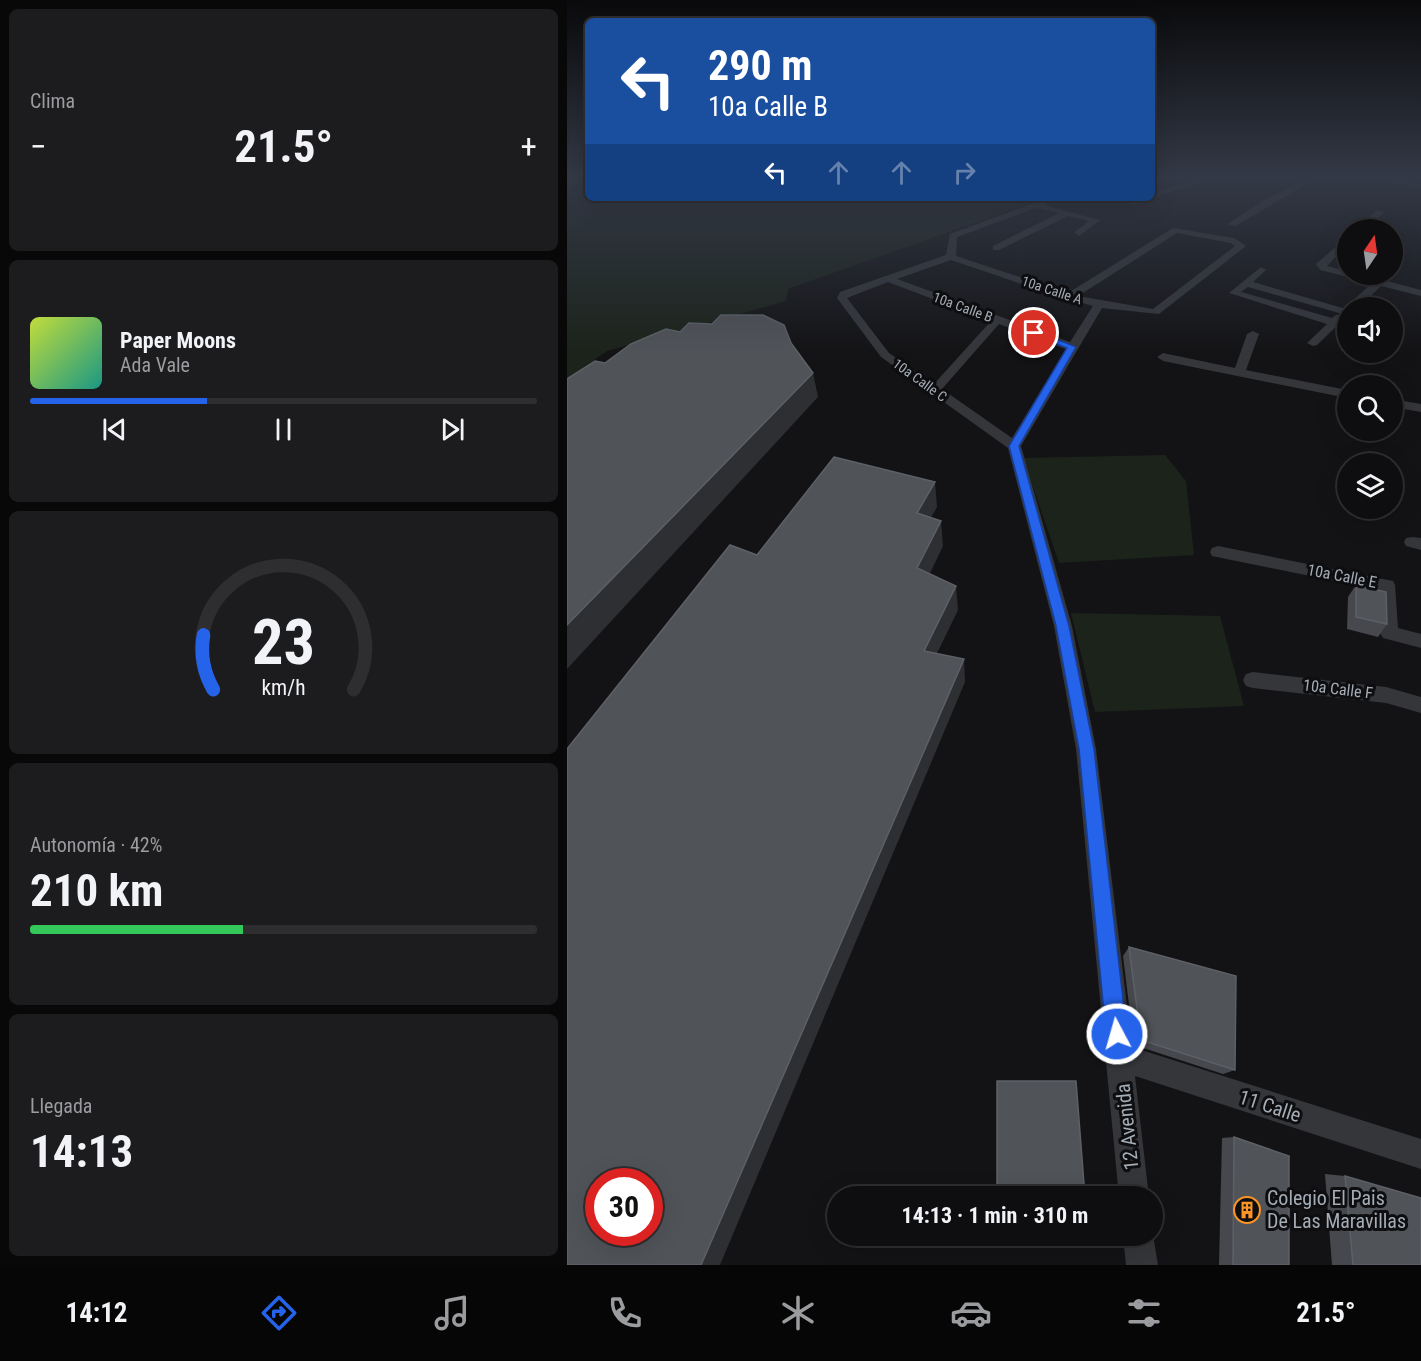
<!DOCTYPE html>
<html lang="es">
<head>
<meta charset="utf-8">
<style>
	:root { --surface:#0e0e10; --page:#1c1c1e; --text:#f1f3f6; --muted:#9b9c9f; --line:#2e2e30; --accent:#2563eb }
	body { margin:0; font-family:"Roboto Condensed",sans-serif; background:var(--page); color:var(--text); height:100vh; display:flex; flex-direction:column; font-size:22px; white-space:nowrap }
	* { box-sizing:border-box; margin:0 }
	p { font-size:20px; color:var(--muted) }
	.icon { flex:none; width:33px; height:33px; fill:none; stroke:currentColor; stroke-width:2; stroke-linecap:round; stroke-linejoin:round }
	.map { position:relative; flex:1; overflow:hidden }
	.side { display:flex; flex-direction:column; gap:9px; padding:9px; background:#080809; width:567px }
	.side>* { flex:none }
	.hud { position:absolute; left:18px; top:18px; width:570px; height:183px; border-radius:9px; box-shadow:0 6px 24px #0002,0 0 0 2px var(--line); background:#1a4fa0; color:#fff; overflow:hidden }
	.needle { width:39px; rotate:13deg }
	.controls { position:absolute; left:770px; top:219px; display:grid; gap:12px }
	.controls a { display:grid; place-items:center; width:66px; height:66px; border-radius:50%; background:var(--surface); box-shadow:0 6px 24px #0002,0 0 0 2px var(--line); font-size:30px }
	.speed { position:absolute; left:18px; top:1168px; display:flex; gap:12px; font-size:30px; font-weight:700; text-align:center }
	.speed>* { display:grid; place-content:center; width:78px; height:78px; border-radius:50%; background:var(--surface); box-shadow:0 6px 24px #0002,0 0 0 2px var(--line); line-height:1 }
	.speed .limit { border:9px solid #d22; background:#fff; color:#111 }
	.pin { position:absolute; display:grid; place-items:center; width:51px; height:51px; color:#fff; margin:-26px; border:3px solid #fff; border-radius:50%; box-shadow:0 2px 6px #0007 }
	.me { position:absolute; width:66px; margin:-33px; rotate:354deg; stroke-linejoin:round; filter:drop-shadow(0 0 4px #0008) }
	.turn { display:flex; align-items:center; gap:21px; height:126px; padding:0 24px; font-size:27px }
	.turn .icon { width:78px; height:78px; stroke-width:2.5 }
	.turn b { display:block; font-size:42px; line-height:51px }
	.lanes { display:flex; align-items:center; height:57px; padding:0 24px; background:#0003; justify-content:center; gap:30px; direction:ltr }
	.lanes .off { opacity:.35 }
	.big { font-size:45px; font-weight:700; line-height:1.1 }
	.side .tile { flex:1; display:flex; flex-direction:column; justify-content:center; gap:9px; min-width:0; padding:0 21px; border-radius:9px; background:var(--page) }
	.side .dial { align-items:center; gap:0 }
	.dial svg { height:156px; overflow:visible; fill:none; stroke:var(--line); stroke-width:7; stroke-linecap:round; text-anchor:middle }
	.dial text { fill:var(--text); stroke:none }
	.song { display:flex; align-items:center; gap:18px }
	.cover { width:72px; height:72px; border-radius:9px; background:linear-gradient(135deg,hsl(70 70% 55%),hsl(170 70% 35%)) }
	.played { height:6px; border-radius:3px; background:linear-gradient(90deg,var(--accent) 35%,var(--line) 35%) }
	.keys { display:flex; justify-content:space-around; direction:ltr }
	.heat { display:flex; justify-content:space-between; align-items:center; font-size:33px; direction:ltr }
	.charge { height:9px; border-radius:4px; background:linear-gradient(90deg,#34c759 42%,var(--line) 0) }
	.trip { position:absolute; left:260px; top:1186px; width:336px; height:60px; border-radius:30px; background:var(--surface); box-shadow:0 6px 24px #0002,0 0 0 2px var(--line); font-weight:700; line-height:60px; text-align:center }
	.tabs { display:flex; height:96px; justify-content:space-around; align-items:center; background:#060606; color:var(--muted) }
	.tabs .icon { width:42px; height:42px }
	.tabs .selected { color:var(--accent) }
	.tabs b { font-size:27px; color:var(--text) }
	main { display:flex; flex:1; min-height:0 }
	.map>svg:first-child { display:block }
	.green { fill:#1b231b }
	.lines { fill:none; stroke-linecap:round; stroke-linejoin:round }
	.minor { fill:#34363a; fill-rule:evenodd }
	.wall { fill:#46484d }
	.shaded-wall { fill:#2d2f32 }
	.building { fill:#505358; stroke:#5d6167; stroke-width:1.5; fill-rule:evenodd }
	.route { fill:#2563eb; stroke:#184099; stroke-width:1.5 }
	.labels { text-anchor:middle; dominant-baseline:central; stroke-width:6; stroke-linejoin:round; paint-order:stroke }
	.far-street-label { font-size:14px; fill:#a4acb6; stroke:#0e0e10 }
	.street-label { font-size:16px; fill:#a4acb6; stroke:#0e0e10 }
	.near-street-label { font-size:20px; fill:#a4acb6; stroke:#0e0e10 }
	.near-poi-label { font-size:20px; fill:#a4acb6; stroke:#0e0e10; text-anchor:start }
</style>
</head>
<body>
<main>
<section class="side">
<div class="tile"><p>Clima</p>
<div class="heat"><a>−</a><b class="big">21.5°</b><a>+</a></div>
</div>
<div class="tile">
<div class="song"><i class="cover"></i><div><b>Paper Moons</b><p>Ada Vale</p></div></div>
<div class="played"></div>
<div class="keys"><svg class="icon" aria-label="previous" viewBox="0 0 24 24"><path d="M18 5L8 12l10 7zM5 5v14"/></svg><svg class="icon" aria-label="pause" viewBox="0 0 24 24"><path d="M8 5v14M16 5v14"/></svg><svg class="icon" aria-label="next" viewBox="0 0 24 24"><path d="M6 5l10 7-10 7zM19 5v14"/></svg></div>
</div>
<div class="tile dial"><svg viewBox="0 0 100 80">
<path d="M14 69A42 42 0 1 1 86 69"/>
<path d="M14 69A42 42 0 0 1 9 41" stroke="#2563eb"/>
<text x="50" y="56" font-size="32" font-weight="700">23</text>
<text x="50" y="72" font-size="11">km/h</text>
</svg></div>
<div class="tile"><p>Autonomía · 42%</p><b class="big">210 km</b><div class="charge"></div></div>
<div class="tile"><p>Llegada</p><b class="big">14:13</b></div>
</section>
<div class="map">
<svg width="854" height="1265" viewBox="0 0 854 1265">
	<rect width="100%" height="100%" fill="#131315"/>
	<g class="green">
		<path d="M0,177H21V198H477L221,289L219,301L40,351L0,379Z"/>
		<path d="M598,455L619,481L627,555L492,563L456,458Z"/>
		<path d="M504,613L653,616L677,706L528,712Z"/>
	</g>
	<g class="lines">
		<g class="minor">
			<path d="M635,177H647L567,205L560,203L572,198H585V193Z"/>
			<path d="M797,177H815L854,184V188Z"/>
			<path d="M732,180H738L740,184L668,226L661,224L697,200L732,183Z"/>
			<path d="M480,198H492L477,205L533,220L512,236L508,233L509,231L522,221L501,216L432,250H426V246L492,213L469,208L390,237L389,256L501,293L606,228L667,238L679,246L592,314L535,308L454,446L505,626L529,749L565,1047L854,1139V1169L568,1076L582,1197H552L509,749L487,626L441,448L314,357L270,298L273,292L379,255L383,234ZM610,233L664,243L668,246L586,309L511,296ZM384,260L481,293L526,306L503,342L330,279ZM321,282L424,321L367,384L322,353L280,298ZM432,324L499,349L445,438L375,389Z"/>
			<path d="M810,210L817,212L799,230H789Z"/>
			<path d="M780,237V245L760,266L780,271V274H794L854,290V296L814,286L791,308H780L779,315L681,287L674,292L765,318L769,315H777V319L750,345L746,346L740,343L760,324L662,293L694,267L699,270L686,282L779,309L780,306L805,283L753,270L749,264Z"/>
			<path d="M686,331L692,334L679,370L780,390V398L596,361L590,357L596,353L668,368L680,334Z"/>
			<path d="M825,399L854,404V412L825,407Z"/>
			<path d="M845,537L854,538V550L839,546L837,542L839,538Z"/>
			<path d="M651,546L826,581L828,585L831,628L854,634V648L816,638L813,633L812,590L645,556L643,552L645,548Z"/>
			<path d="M686,672L819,687L854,697V713L819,703L686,688L679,686L676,680L679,674Z"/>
			<path d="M585,1229L591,1265H559L556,1236H585Z"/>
		</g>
	</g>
	<g class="wall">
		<path d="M789,585L820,624L811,637L780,629L781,597Z"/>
		<path d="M562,947L668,1070L656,1074L567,1045L556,956Z"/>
		<path d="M667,1137L722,1265H652L655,1138Z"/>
		<path d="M758,1174L778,1176L854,1265H765Z"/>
	</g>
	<g class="shaded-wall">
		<path d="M246,373L251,397L0,669V625Z"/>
		<path d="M368,482L370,507L353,537L350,513Z"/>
		<path d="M374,521L376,546L354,592L350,568Z"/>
		<path d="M389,586L391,610L360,674L357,651Z"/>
		<path d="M397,659L398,682L153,1265H134Z"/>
	</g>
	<g class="building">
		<path d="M154,315H196L217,325L224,343L246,373L0,625V379L28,361L38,363L64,344L99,329L113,332L122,323L145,324Z"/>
		<path d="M267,457L368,482L350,513L374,521L350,568L389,586L357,651L397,659L134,1265H0V749L163,545L190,555ZM32,1182H82V1233H32Z"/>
		<path d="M789,585L819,592L820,624L789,617Z"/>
		<path d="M562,947L669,976L668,1070L574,1040Z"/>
		<path d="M430,1081H509L518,1197H430Z"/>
		<path d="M667,1137L722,1156V1265H666Z"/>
		<path d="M778,1176L854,1198V1265H786Z"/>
	</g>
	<linearGradient id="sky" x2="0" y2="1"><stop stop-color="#0a0a0c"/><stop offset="0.5" stop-color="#333946"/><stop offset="1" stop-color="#333946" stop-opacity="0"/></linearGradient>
	<rect width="854" height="354" fill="url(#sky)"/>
	<path class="route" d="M464,331H470L509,347L452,446L502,626L527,749L560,1034L557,1041L550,1044L542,1041L539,1034L512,749L489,626L442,446L500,348L464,335Z"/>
	<defs>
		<symbol id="building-ring" viewBox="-11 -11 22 22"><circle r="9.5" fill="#0e0e10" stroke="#fa9426" stroke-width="1.5"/><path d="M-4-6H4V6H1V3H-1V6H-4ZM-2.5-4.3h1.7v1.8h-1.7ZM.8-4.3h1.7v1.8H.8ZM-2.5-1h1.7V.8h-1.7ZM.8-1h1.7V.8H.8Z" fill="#fa9426"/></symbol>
	</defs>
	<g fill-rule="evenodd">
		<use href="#building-ring" x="665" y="1195" width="30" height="30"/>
	</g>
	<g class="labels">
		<g class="far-street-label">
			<text transform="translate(485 290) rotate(18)">10a Calle A</text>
			<text transform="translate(396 307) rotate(20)">10a Calle B</text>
			<text transform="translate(353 380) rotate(36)">10a Calle C</text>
		</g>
		<g class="street-label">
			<text transform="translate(775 576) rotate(11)">10a Calle E</text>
			<text transform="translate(771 689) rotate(7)">10a Calle F</text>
		</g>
		<g class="near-street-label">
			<text transform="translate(703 1106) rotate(18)">11 Calle</text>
			<text transform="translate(560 1127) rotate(-96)">12 Avenida</text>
		</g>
		<g class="near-poi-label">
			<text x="700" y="1198">Colegio El Pais<tspan x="700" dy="23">De Las Maravillas</tspan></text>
		</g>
	</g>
</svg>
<div class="controls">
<a><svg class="needle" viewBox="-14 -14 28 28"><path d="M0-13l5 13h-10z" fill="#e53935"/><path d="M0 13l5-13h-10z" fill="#9b9c9f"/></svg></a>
<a><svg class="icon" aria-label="sound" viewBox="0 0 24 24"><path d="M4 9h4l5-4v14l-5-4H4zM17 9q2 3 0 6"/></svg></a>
<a><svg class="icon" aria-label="search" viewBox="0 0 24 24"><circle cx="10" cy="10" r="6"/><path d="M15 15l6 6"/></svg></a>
<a><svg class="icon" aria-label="layers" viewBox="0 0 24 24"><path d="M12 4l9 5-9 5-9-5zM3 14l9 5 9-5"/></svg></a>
</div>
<div class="speed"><div class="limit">30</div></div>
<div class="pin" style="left:467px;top:333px;background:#d93025"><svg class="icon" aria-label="arrive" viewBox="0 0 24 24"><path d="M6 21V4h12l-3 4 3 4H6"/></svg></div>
<svg class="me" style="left:550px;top:1034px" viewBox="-20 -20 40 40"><circle r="17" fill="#2563eb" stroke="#fff" stroke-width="3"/><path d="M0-11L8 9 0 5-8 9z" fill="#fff"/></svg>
<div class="trip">14:13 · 1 min · 310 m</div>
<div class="hud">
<div class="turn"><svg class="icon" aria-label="left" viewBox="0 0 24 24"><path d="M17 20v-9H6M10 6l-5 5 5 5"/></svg><div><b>290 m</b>10a Calle B</div></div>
<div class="lanes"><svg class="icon" aria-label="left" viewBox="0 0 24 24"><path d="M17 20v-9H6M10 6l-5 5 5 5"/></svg><svg class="icon off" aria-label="ahead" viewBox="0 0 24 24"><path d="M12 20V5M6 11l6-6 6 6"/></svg><svg class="icon off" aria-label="ahead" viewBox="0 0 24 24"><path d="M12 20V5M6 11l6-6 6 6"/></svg><svg class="icon off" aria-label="right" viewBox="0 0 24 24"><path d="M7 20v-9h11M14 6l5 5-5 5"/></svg></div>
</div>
</div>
</main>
<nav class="tabs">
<b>14:12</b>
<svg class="icon selected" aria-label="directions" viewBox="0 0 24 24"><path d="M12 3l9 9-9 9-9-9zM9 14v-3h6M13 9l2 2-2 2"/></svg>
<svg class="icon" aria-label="music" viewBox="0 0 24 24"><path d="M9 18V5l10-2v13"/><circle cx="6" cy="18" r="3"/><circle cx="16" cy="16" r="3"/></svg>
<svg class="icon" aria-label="phone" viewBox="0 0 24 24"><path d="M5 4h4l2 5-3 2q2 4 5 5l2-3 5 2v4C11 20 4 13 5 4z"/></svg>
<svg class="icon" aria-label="climate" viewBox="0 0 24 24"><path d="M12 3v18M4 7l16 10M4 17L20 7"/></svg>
<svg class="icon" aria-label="car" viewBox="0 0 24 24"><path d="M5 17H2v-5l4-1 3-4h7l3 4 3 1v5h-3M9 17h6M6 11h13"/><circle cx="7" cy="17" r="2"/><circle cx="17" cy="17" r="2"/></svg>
<svg class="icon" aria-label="filters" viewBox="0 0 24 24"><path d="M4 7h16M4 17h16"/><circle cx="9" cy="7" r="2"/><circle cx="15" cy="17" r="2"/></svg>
<b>21.5°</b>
</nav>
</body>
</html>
